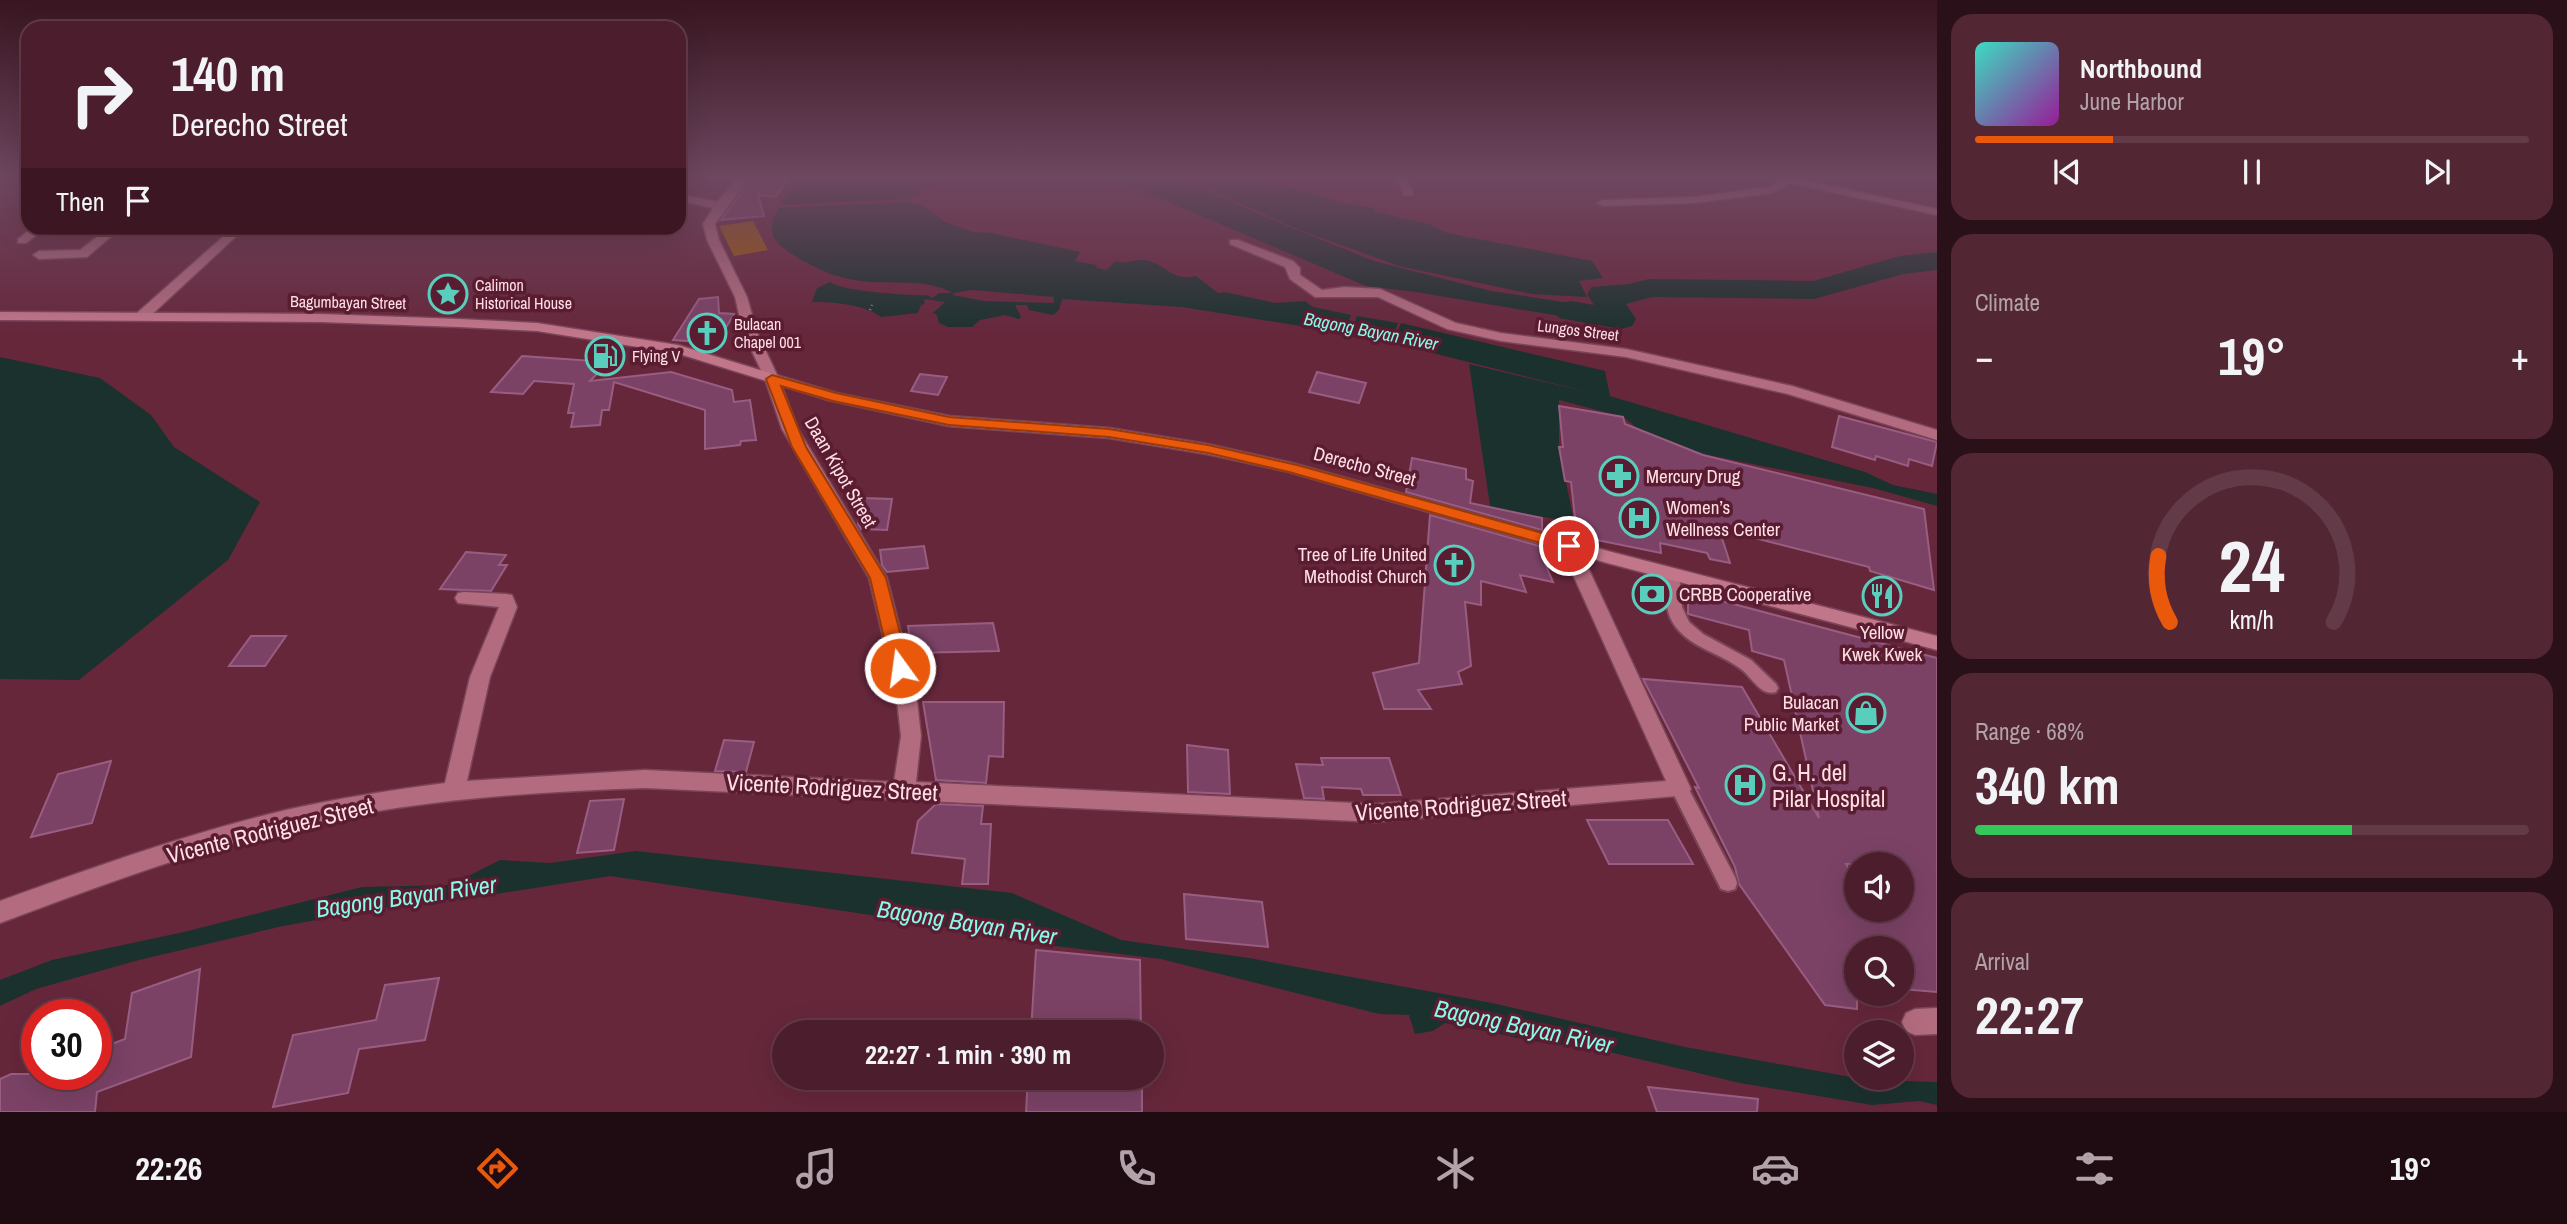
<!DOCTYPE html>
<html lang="en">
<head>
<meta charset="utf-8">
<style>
	:root { --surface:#4c1d2c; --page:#532634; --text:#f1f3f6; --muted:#b2a2a9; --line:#633b48; --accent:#ea580c }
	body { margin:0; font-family:"Archivo Narrow",sans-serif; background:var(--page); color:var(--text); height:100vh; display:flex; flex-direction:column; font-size:26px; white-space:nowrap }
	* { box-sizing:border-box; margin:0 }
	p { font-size:23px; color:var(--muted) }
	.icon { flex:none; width:38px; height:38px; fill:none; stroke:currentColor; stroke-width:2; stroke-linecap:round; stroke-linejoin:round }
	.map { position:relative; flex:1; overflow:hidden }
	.details { display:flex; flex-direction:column; gap:14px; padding:14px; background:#2a1018; width:630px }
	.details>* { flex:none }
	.top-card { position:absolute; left:21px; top:21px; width:665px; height:214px; border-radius:21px; box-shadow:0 7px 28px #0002,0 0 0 2px var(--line); background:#4c1d2c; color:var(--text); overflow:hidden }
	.buttons { position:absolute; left:1844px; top:852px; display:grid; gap:14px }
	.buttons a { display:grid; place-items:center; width:70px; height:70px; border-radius:50%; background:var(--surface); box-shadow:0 7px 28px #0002,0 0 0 2px var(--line); font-size:35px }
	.speed { position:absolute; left:21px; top:999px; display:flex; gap:14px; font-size:35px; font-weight:700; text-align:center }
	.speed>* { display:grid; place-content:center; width:91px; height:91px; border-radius:50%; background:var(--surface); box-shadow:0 7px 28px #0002,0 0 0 2px var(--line); line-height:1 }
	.speed .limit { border:10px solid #d22; background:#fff; color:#111 }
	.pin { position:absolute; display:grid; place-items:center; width:60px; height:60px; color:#fff; margin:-30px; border:4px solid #fff; border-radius:50%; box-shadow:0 2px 7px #0007 }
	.me { position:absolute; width:77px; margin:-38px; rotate:346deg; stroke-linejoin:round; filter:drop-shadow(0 0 5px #0008) }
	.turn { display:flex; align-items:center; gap:24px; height:147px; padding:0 35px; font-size:32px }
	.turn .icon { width:91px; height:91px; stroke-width:2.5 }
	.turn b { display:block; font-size:49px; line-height:60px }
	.then { display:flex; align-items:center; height:66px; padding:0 35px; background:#0003; gap:14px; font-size:26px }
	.big { font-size:52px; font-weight:700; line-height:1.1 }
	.details .tile { flex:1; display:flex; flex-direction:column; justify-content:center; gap:10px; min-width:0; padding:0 24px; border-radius:21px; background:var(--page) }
	.details .dial { align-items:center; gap:0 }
	.dial svg { height:182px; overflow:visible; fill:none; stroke:var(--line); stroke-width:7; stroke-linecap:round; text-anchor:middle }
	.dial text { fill:var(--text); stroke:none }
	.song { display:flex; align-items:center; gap:21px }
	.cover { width:84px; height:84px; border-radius:10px; background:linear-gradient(135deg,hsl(170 70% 55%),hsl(300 70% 35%)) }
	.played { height:7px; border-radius:4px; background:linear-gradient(90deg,var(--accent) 25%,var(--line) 25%) }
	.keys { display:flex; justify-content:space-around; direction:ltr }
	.heat { display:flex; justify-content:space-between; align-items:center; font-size:38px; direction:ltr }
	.charge { height:10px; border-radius:5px; background:linear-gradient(90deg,#34c759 68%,var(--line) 0) }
	.trip { position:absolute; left:772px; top:1020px; width:392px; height:70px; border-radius:35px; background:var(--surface); box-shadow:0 7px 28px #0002,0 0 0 2px var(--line); font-weight:700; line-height:70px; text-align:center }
	.tab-bar { display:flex; height:112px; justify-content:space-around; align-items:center; background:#1e0c12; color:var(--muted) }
	.tab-bar .icon { width:49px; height:49px }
	.tab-bar .selected { color:var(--accent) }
	.tab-bar b { font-size:32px; color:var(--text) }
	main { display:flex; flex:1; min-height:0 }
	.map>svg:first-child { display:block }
	.green { fill:#995909 }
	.water { fill:#1b312e; fill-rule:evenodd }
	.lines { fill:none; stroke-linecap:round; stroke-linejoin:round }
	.river { fill:#1b312e; fill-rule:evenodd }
	.building { fill:#7b4266; stroke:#995d82; stroke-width:2; fill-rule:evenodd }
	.lane-casing { stroke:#7b4559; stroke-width:4 }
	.street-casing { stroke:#7b4559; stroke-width:3 }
	.secondary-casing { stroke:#7b4559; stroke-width:3 }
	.path { stroke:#aa7886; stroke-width:2.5; stroke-dasharray:1 3.5; stroke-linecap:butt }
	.lane { fill:#b36c7f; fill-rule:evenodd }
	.street { fill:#b36c7f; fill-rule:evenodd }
	.secondary { fill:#c1768a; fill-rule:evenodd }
	.route { fill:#ea580c; stroke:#983908; stroke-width:2 }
	.labels { text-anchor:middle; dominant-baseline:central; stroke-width:7; stroke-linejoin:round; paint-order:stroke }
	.far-poi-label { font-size:16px; fill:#ffdee5; stroke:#5a1c31; text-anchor:start }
	.far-street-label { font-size:16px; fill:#ffdee5; stroke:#5a1c31 }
	.far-water-label { font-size:18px; font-style:italic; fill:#89f9e8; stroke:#5a1c31 }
	.street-label { font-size:19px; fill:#ffdee5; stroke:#5a1c31 }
	.poi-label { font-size:19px; fill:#ffdee5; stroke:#5a1c31; text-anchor:start }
	.near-poi-label { font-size:23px; fill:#ffdee5; stroke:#5a1c31; text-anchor:start }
	.near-street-label { font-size:23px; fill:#ffdee5; stroke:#5a1c31 }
	.near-water-label { font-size:24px; font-style:italic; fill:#89f9e8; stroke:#5a1c31 }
</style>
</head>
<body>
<main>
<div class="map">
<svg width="1937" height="1112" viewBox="0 0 1937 1112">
	<rect width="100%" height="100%" fill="#66273b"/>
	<path class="green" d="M753,221L768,250L734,256L719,226Z"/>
	<g class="water">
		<path d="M807,178H939L919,193L906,199L779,205L787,194Z"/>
		<path d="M1112,178H1178L1270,219L1374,261L1491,291L1570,303L1609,315L1614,311L1628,314L1630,318L1628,321L1596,317L1583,320L1416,292L1366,286Z"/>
		<path d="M1183,178H1263L1270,183L1304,190L1339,203L1374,208L1375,212L1429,224L1447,233L1592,261L1603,278L1579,281L1587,297L1532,294L1399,266L1302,231Z"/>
		<path d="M908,202L923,206L945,222L973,232L991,233L1080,252L1075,261L1097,265L1096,268L1107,270L1115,261C1125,265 1133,259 1144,260C1165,262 1170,282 1196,276L1218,293L1225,292L1275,303L1305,301L1313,307L1351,315L1344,333L1182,307L1062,299L1059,310L1053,315L1029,310L1027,305H1015L1021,317L1019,319L1005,315L980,320L972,327H948L939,323L937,315L933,313L945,302L925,299L924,304L921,305L918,313L881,317C863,304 834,302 812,302L817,288L830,282C843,291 893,294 912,295C920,296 927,294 933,298L939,293H952C929,279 897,284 871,282C842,280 819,271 795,256C774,243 764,232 779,208ZM972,290L1054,297V303L984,301L953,295L954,293Z"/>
		<path d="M1357,316L1398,323L1390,343L1350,335Z"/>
		<path d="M1401,323L1605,371L1610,396L1865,472L1893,485L1937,494V506L1873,488L1698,453L1640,430L1623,417L1559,400V447L1574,522L1502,510L1504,521L1492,519L1469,364L1599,395L1393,343Z"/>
		<path d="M0,357L100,378L151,415L174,447L260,502L228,560L79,680L0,679Z"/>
		<path d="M636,851L1012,893L1121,940L1249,958L1492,1003L1685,1047L1867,1080L1937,1082V1105L1919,1101L1872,1105L1740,1083L1601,1050L1534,1041L1445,1023L1433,1031L1415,1034L1409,1015L1379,1014L1161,959L1031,943L917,922L610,876L471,898L419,902L283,926L139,960L36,989L0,1006V980L52,960L184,932L362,887L451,885L500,860L550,863Z"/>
	</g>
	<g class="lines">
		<path class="river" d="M1937,252V270L1903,274L1814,299L1652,297L1626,304L1636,319L1632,326L1620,329L1559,318L1555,311L1559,304L1571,301L1594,305L1587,294L1592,287L1629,284L1649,279L1813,281L1900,256Z"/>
	</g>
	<g class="building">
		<path d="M752,178H790L775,197L758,195L764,216L721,220Z"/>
		<path d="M718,297L719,313L734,314L717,343L673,340L699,299Z"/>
		<path d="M522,356L608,362L590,381L671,372L732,390L734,402L750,400L756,440L741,441L740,445L705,449V410L614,382L609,410H602L600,425L571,427L574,413H568L574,384L534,381L523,394L491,392Z"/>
		<path d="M1317,372L1366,383L1359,403L1309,392Z"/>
		<path d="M920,374L947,377L938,395L911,391Z"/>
		<path d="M1559,406L1623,417L1625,424L1703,455L1924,509L1934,590L1870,571L1869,567L1719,529L1730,563L1710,559L1707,553L1660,543L1661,553L1577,536L1571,482L1565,481L1559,447H1563Z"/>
		<path d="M1839,416L1937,442L1932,466L1909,459L1908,466L1876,456L1875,460L1832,447Z"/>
		<path d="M1412,458L1466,469V479L1473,481L1470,503L1542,518V530L1406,492Z"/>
		<path d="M863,498L892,499L887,530L861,529L858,524Z"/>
		<path d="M1430,515L1543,547L1544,561L1553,582L1520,575L1526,592L1481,581V605L1465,602L1471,666L1458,672L1462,684L1418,690L1431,709H1384L1373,673L1419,663Z"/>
		<path d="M924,546L928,568L887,572L882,565L880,550Z"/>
		<path d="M466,552L506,555L499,565H507L491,591L440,589Z"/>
		<path d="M1688,592L1937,658V992L1902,989V948H1857V1009L1825,1005L1739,884L1735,867L1695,787L1699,788L1643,679L1742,687L1819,818L1784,660L1752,651L1749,630L1688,614ZM1846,864H1902V910H1857V883Z"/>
		<path d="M993,623L999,651L912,653L908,626Z"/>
		<path d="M251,636H286L265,666H229Z"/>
		<path d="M923,702H1004L1003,757L989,756L986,783L936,780Z"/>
		<path d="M724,740L754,742L746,772L715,771Z"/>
		<path d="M1187,745L1228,750L1230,794L1188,792Z"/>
		<path d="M1321,758H1389L1401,795H1363L1361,789L1322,787L1324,799L1304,798L1296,764L1323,765Z"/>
		<path d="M111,761L92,823L31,837L58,774Z"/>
		<path d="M624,799L614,850L577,853L590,801Z"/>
		<path d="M936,804L983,806L981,824H991L988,884H962L965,859L912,853L918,821Z"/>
		<path d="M1587,820H1668L1693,864H1609Z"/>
		<path d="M1184,894L1262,902L1268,947L1186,939Z"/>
		<path d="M1036,950L1140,960L1141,1032H1031Z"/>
		<path d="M200,969L191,1057L97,1092L95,1112H0V1079L11,1074H96V1050L125,1039L132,993Z"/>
		<path d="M439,978L425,1040L359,1049L348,1093L273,1107L293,1035L376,1020L385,985Z"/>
		<path d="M1028,1078H1142V1112H1026Z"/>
		<path d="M1648,1087L1758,1099L1757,1112H1657Z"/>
	</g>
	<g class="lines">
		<defs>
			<g id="lane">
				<path d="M1672,569L1679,574L1682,607L1689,622L1703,634L1751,660L1776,684L1778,688L1776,692C1761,697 1752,677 1741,669C1719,652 1689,648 1673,623C1664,608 1666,591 1665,574Z"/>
				<path d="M1680,782L1686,784L1735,877L1737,883L1735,889L1728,891L1721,889L1671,789L1674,784Z"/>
			</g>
			<g id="street">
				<path d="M738,178H749L715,224L719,240L747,297L757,332L779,379L798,429L887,578L916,692L921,736L916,782L1376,804L1666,781L1560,546L1569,540L1578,546L1691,789L1688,795L1376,822L645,788C525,792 404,801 287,829C189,852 94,888 0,923V901C94,867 189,833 286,810C339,798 392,790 445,783L470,677L499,607L458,603L455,598L458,593L464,592L506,594L512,595L517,607L490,677L467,781L645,770L894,782L901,736L896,692L869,578L782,429L765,379L743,332L735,297L707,240L703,224L713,208L679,200V194L717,202Z"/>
				<path d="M1397,178H1407L1413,193L1412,195H1404Z"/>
				<path d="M1776,178H1795L1937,209V215L1790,183L1772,193L1695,203L1603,206L1597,203L1603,200L1695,197L1769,187L1779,181Z"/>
				<path d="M32,228H45L26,243H18V239Z"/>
				<path d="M109,228H121L87,257L39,259L33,255L39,251L80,250Z"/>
				<path d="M233,228H245L147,319H137V313Z"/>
				<path d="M1230,240H1238L1293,261L1300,268V275L1322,290L1344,287L1380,289L1456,323L1501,333L1626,349L1792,386L1937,430V440L1788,394L1626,357L1501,341L1447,329L1378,297H1315L1290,279L1285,267L1230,244Z"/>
				<path d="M1937,1008V1034L1915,1035L1906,1031L1902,1022L1906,1013L1915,1009Z"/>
			</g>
			<path id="secondary" d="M0,312L321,314L459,319L537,323L678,345L836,393L949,416L1109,428L1207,444L1292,463L1608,551L1937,636V650L1607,563L1289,472L1207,454L1109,438L949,426L828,400L676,353L537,331L459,327L321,322L0,320Z"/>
		</defs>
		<use href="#lane" class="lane-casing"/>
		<use href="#street" class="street-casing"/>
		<use href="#secondary" class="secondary-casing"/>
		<path class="path" d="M870,310L873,302"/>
		<use href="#lane" class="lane"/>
		<use href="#street" class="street"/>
		<use href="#secondary" class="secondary"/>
	</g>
	<linearGradient id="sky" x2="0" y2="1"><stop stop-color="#381520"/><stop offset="0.53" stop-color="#6e4760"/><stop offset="1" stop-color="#6e4760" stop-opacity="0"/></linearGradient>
	<rect width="1937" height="334" fill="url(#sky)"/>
	<path class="route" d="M772,375L836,393L949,417L1109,429L1208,445L1297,465L1575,542L1577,546L1569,551L1289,472L1208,453L1109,437L949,425L833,401L781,386L806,447L886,578L909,668L906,673H894L891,668L870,578L792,447L766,379Z"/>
	<defs>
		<symbol id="sight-ring" viewBox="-11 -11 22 22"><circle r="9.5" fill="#5a1c31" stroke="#5acebd" stroke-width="1.5"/><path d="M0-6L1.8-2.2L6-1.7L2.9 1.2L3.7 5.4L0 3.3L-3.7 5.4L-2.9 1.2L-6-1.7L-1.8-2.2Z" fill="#5acebd"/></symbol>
		<symbol id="church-ring" viewBox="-11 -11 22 22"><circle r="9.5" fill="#5a1c31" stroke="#5acebd" stroke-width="1.5"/><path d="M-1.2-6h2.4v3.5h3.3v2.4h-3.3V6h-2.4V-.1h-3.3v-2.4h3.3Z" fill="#5acebd"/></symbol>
		<symbol id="fuel-ring" viewBox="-11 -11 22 22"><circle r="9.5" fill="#5a1c31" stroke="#5acebd" stroke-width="1.5"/><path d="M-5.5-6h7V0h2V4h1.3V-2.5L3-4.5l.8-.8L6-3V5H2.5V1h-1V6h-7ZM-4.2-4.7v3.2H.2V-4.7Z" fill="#5acebd"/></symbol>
		<symbol id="pharmacy-ring" viewBox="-11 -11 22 22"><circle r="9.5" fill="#5a1c31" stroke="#5acebd" stroke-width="1.5"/><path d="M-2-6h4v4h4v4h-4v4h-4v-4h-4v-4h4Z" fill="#5acebd"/></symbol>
		<symbol id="hospital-ring" viewBox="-11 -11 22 22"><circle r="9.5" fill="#5a1c31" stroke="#5acebd" stroke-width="1.5"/><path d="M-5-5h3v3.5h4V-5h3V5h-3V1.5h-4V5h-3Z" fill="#5acebd"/></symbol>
		<symbol id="bank-ring" viewBox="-11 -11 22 22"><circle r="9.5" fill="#5a1c31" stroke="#5acebd" stroke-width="1.5"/><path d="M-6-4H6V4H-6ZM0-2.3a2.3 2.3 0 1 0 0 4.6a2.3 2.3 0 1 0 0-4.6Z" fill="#5acebd"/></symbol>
		<symbol id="restaurant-ring" viewBox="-11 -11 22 22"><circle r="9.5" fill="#5a1c31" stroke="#5acebd" stroke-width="1.5"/><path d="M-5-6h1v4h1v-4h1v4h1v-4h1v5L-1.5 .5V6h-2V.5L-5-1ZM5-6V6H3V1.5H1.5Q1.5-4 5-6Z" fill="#5acebd"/></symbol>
		<symbol id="shop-ring" viewBox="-11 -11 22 22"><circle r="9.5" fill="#5a1c31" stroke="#5acebd" stroke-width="1.5"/><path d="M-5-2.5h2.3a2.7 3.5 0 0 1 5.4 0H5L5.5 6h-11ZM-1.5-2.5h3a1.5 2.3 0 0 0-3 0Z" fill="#5acebd"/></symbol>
	</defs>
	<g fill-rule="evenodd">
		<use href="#sight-ring" x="426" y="272" width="44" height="44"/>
		<use href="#church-ring" x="685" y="311" width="44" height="44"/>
		<use href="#fuel-ring" x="583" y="334" width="44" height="44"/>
		<use href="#pharmacy-ring" x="1597" y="454" width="44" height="44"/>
		<use href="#hospital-ring" x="1617" y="496" width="44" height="44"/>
		<use href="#church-ring" x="1432" y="543" width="44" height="44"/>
		<use href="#bank-ring" x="1630" y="572" width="44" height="44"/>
		<use href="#restaurant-ring" x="1860" y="574" width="44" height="44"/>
		<use href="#shop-ring" x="1844" y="691" width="44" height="44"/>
		<use href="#hospital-ring" x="1723" y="763" width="44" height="44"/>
	</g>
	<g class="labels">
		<g class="far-poi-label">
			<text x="475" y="285">Calimon<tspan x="475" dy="18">Historical House</tspan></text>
			<text x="734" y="324">Bulacan<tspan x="734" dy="18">Chapel 001</tspan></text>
			<text x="632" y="356">Flying V</text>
		</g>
		<g class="far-street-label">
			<text transform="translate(348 302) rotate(1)">Bagumbayan Street</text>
			<text transform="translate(1578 330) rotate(7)">Lungos Street</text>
		</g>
		<g class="far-water-label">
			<text transform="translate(1371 331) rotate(11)">Bagong Bayan River</text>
		</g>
		<g class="street-label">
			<text transform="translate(1365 466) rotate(15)">Derecho Street</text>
			<text transform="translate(841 472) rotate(60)">Daan Kipot Street</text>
		</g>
		<g class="poi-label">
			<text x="1646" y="476">Mercury Drug</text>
			<text x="1666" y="507">Women’s<tspan x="1666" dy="22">Wellness Center</tspan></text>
			<text x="1427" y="554" text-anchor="end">Tree of Life United<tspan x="1427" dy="22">Methodist Church</tspan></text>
			<text x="1679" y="594">CRBB Cooperative</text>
			<text x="1882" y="632" text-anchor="middle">Yellow<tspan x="1882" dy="22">Kwek Kwek</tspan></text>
			<text x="1839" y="702" text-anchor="end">Bulacan<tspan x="1839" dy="22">Public Market</tspan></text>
		</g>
		<g class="near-poi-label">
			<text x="1772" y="772">G. H. del<tspan x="1772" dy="26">Pilar Hospital</tspan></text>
		</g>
		<g class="near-street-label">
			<text transform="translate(832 787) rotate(3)">Vicente Rodriguez Street</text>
			<text transform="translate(1461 805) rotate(-4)">Vicente Rodriguez Street</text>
			<text transform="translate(270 830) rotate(-14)">Vicente Rodriguez Street</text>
		</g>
		<g class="near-water-label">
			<text transform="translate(406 896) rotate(-8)">Bagong Bayan River</text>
			<text transform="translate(967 922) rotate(9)">Bagong Bayan River</text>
			<text transform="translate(1524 1026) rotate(12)">Bagong Bayan River</text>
		</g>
	</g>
</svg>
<div class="buttons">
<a><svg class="icon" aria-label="sound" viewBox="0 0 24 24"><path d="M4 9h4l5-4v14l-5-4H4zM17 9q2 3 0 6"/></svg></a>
<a><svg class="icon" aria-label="search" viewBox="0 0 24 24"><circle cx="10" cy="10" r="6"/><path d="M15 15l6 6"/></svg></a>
<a><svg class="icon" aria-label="layers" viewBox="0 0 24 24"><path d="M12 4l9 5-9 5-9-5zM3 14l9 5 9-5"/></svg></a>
</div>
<div class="speed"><div class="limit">30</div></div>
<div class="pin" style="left:1569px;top:546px;background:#d93025"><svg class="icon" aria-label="arrive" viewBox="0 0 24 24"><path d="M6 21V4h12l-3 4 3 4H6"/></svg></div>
<svg class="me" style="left:900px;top:668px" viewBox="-20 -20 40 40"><circle r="17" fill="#ea580c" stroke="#fff" stroke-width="3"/><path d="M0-11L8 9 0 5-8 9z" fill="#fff"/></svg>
<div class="trip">22:27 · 1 min · 390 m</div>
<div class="top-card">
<div class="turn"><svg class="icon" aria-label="right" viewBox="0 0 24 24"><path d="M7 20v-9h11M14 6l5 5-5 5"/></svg><div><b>140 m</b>Derecho Street</div></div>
<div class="then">Then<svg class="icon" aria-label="arrive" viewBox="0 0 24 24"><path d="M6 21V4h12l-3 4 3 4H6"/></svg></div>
</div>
</div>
<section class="details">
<div class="tile">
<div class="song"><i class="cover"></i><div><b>Northbound</b><p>June Harbor</p></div></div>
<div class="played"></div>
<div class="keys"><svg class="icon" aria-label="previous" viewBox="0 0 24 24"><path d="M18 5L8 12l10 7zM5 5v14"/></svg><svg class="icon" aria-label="pause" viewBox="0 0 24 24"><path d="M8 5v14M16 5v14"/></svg><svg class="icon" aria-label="next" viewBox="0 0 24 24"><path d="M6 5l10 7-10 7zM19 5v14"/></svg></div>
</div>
<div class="tile"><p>Climate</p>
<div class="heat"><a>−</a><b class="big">19°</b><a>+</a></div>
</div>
<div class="tile dial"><svg viewBox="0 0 100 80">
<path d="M14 69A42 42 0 1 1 86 69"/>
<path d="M14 69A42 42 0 0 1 9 40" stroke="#ea580c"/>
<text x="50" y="56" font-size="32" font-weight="700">24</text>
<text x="50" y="72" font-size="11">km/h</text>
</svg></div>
<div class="tile"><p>Range · 68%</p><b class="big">340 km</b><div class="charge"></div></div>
<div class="tile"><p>Arrival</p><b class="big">22:27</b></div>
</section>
</main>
<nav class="tab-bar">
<b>22:26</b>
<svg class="icon selected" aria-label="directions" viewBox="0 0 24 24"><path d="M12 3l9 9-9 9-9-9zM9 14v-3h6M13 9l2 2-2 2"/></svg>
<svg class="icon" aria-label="music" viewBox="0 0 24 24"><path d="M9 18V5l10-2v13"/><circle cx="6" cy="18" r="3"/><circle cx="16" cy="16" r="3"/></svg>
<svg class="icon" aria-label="phone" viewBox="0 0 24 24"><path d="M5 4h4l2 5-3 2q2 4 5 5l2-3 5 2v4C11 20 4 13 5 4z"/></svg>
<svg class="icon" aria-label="climate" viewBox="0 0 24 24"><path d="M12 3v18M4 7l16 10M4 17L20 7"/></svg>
<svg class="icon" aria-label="car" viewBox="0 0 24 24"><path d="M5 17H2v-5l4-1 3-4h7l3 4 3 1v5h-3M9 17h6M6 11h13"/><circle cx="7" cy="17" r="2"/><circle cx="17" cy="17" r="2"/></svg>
<svg class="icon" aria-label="filters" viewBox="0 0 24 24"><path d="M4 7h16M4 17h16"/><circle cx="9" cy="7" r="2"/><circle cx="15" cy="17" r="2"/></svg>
<b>19°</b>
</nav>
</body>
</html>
